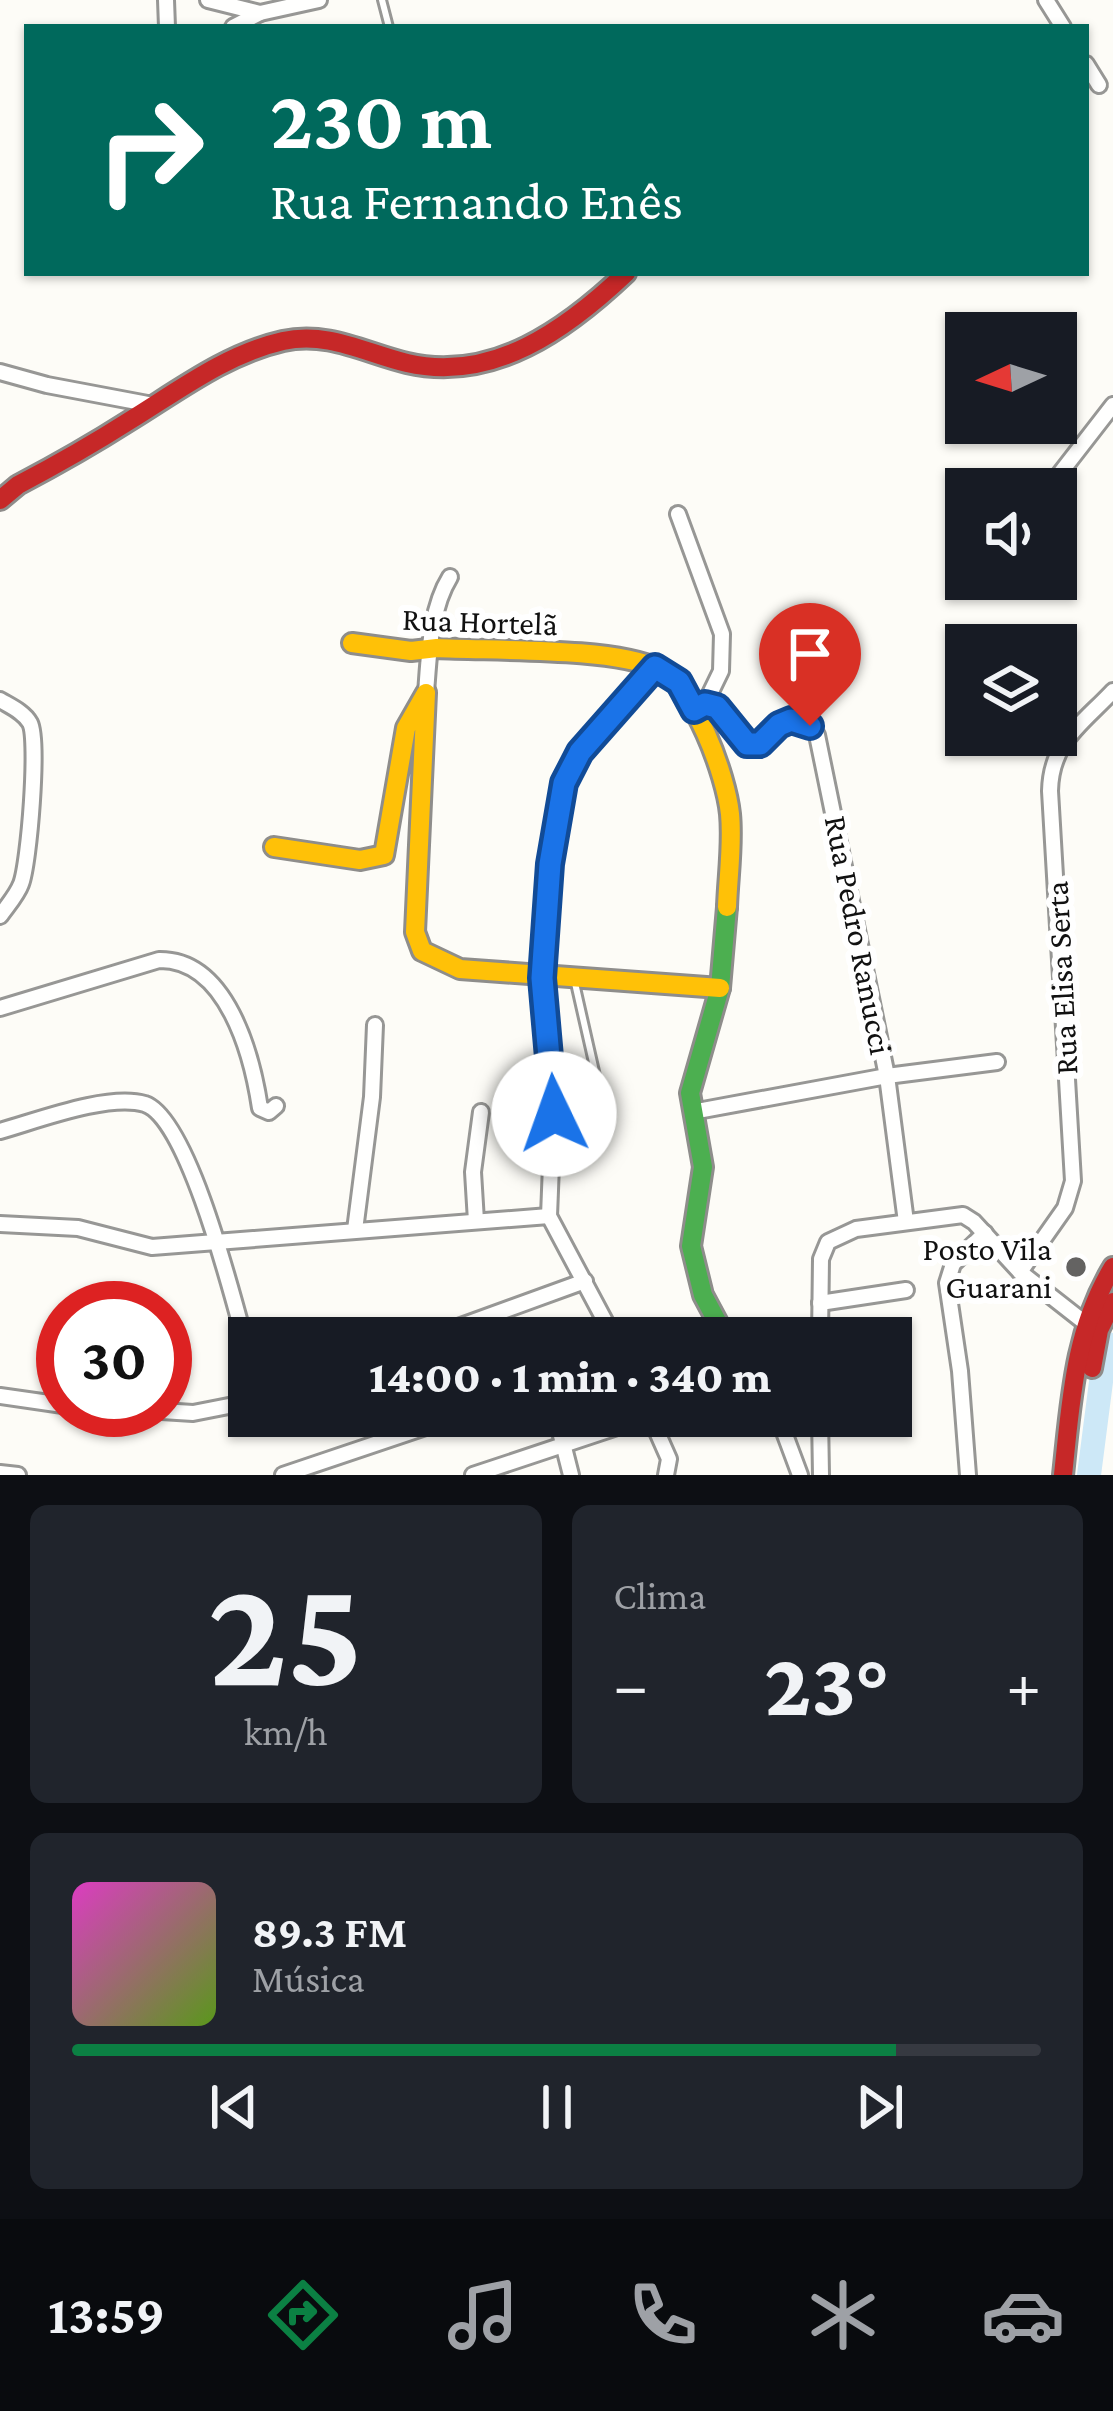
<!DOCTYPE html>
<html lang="pt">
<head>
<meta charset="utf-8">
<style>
	:root { --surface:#171b24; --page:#20242c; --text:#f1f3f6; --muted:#9ea1a6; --line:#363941; --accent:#0b8043 }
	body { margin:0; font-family:"Crimson Pro",serif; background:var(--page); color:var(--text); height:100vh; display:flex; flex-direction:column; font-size:45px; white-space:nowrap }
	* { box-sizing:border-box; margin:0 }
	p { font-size:39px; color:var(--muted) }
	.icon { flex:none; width:66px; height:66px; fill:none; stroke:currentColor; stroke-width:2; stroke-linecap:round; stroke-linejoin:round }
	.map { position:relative; height:1475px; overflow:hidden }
	.sheet { display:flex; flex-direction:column; gap:30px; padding:30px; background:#0d0f14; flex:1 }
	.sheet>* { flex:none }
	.hud { position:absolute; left:24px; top:24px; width:1065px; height:252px; border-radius:0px; box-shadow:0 3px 9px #0004; background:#00695c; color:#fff; overflow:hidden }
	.needle { width:78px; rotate:266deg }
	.buttons { position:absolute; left:945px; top:312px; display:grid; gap:24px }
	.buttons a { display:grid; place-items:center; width:132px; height:132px; border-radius:0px; background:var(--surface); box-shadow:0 3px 9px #0004; font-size:60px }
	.speed { position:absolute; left:36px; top:1281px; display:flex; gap:24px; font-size:60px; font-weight:700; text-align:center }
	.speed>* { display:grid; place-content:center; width:156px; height:156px; border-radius:50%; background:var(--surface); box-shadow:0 3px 9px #0004; line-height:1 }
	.speed .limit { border:18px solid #d22; background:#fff; color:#111 }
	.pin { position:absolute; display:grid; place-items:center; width:102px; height:102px; color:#fff; margin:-123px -51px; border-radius:50% 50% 50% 0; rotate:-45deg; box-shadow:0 0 12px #0007 }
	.pin .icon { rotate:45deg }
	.me { position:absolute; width:132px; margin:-66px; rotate:357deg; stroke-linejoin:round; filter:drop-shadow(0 0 9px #0008) }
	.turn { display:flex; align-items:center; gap:42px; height:252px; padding:0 48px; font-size:54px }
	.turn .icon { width:156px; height:156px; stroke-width:2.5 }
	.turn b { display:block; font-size:84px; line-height:102px }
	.big { font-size:90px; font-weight:800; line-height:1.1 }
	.sheet .card { flex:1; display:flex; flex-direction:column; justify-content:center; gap:18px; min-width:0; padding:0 42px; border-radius:18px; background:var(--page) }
	.sheet .dial { align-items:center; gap:0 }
	.dial b { font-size:156px; line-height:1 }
	.song { display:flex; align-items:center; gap:36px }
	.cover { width:144px; height:144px; border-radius:18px; background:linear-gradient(135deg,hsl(310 70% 55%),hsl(90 70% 35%)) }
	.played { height:12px; border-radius:6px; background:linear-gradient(90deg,var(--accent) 85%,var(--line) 85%) }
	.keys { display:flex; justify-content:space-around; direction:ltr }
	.heat { display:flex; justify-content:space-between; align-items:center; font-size:66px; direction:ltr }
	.sheet .tiles { flex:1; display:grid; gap:30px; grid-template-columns:1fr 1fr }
	.card:last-child { grid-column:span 2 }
	.trip { position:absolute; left:228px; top:1317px; width:684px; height:120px; border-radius:0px; background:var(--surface); box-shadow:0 3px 9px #0004; font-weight:800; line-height:120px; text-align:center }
	.menu { display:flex; height:192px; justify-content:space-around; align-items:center; background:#090b0e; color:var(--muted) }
	.menu .icon { width:84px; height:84px }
	.menu .current { color:var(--accent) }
	.menu b { font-size:54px; color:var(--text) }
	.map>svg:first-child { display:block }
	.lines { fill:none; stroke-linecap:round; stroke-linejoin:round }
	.river { stroke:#cde8f7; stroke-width:24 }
	.lane-casing { stroke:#979795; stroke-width:12 }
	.street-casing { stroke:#979795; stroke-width:20 }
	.fast-casing { stroke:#8e8d8b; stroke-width:24 }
	.slow-casing { stroke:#8e8d8b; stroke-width:24 }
	.jam-casing { stroke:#8e8d8b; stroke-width:24 }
	.lane { stroke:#fffffe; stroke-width:6 }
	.street { stroke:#fffffe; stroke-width:14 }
	.fast { stroke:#4caf50; stroke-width:18 }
	.slow { stroke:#ffc107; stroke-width:18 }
	.jam { stroke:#c62828; stroke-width:18 }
	.route-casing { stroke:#114b97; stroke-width:30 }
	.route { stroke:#1a73e8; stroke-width:21 }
	.poi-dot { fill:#646362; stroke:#fff; stroke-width:4.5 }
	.labels { text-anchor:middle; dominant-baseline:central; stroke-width:12; stroke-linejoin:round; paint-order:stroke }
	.street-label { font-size:33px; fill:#111; stroke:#fff }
	.poi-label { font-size:33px; fill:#111; stroke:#fff; text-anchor:end }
</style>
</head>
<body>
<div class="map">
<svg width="1113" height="1475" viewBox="0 0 1113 1475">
	<rect width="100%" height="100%" fill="#fdfcf7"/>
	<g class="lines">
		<path class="river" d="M1089,1475L1106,1343"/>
		<defs>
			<g id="lane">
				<path d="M382,0L389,27"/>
				<path d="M575,983L606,1120"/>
			</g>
			<g id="street">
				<path d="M166,0L167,27"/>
				<path d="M208,0L260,13L319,0"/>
				<path d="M1046,0L1063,27"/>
				<path d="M233,27L260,13"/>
				<path d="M1086,64L1099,85"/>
				<path d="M0,372L47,385L153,405"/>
				<path d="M1058,476L1113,405"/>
				<path d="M678,514L722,634L721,671L705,704"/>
				<path d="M426,693C429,656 430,609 450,577"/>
				<path d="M0,700C10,706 24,712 30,723C39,740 29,864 21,884C17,895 7,906 0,916"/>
				<path d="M695,710L713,705L747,744L765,742C782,722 798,710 817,735L887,1076L906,1222"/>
				<path d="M0,1008L159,960C227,959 252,1055 260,1108L269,1112L276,1106"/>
				<path d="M692,1112L887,1076L997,1062"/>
				<path d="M0,1131C36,1121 108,1093 145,1104C190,1119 236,1310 249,1356"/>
				<path d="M476,1221L473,1172L481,1112"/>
				<path d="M0,1224L78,1228L152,1247L549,1216"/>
				<path d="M355,1230L372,1097L375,1025"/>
				<path d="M1020,1272L1065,1208L1073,1181L1050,791C1051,742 1081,725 1113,691"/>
				<path d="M820,1303L906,1290"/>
				<path d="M428,1338L585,1281"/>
				<path d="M614,1338L549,1216L554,1088L542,978L545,933L550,864L570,767L655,667"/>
				<path d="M820,1338L821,1259L828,1242L856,1229L963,1215L974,1222L1020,1272L1089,1326"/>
				<path d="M0,1396L63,1405"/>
				<path d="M146,1410L193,1413L249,1402"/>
				<path d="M556,1416L571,1475"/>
				<path d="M650,1416L669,1459L666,1475"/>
				<path d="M778,1416L800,1475"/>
				<path d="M820,1416L821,1475"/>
				<path d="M0,1473L18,1475"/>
				<path d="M283,1475L458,1416"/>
				<path d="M473,1475L650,1416"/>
				<path d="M968,1475L960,1371L947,1283L953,1264L985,1233"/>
			</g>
			<path id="fast" d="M726,1338L703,1295L691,1246L703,1167L690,1093L720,988L727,907"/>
			<g id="slow">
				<path d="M352,643L411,651L437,648C491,651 614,647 658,669C694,687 726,775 730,814C733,844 728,877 727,907"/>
				<path d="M274,847L360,860L384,855L406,728L426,693L415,932L422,951L460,969L720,988"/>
			</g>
			<g id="jam">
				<path d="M0,500L18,485C56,465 93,444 129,421C178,391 226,354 283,341C328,331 365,353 407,363C493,383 567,329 626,273"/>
				<path d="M1092,1368L1099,1330L1113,1302"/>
				<path d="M1063,1475C1071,1402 1074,1331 1113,1267"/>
			</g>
		</defs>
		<use href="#lane" class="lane-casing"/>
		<use href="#street" class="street-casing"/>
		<use href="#fast" class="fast-casing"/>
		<use href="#slow" class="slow-casing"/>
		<use href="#jam" class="jam-casing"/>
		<use href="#lane" class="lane"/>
		<use href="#street" class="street"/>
		<use href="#fast" class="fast"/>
		<use href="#slow" class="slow"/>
		<use href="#jam" class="jam"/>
	</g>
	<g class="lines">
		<defs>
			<path id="route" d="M554,1114L542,978L550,864L564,783L580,752L655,667L679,682L694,710L705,704L717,707L747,744H760L779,725L791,720L810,726"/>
		</defs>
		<use href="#route" class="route-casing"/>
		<use href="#route" class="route"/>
	</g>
	<circle class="poi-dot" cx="1076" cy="1267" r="12"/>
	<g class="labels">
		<g class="street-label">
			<text transform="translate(480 621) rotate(2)">Rua Hortelã</text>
			<text transform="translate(859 935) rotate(79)">Rua Pedro Ranucci</text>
			<text transform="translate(1061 978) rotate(-93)">Rua Elisa Serta</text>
		</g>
		<g class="poi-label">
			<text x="1052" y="1248">Posto Vila<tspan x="1052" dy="38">Guarani</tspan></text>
		</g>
	</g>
</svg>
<div class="buttons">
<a><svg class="needle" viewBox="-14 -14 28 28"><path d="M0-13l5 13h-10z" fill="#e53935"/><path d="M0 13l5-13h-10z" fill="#9ea1a6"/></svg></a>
<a><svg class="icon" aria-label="sound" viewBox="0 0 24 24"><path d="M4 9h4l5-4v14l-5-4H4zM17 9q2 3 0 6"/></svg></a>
<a><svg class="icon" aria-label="layers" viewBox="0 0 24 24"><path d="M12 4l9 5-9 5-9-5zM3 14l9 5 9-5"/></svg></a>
</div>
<div class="speed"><div class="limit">30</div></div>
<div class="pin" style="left:810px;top:726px;background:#d93025"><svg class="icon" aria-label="arrive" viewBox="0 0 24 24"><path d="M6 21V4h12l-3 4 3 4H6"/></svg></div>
<svg class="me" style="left:554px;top:1114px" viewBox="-20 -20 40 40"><circle r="19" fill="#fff"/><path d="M0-13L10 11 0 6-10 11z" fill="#1a73e8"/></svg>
<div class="trip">14:00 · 1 min · 340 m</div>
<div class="hud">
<div class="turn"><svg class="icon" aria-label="right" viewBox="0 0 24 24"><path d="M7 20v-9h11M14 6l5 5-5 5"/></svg><div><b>230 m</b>Rua Fernando Enês</div></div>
</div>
</div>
<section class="sheet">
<div class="tiles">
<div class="card dial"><b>25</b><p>km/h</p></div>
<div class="card"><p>Clima</p>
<div class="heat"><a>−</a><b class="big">23°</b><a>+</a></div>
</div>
<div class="card">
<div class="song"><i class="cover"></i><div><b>89.3 FM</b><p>Música</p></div></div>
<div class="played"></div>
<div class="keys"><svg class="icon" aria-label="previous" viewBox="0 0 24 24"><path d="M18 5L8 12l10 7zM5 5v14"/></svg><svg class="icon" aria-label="pause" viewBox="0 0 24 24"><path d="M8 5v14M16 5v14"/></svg><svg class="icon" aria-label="next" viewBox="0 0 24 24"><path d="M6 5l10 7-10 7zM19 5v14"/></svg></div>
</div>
</div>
</section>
<nav class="menu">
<b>13:59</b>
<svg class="icon current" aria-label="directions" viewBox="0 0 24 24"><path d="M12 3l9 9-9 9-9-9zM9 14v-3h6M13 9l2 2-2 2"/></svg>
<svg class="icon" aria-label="music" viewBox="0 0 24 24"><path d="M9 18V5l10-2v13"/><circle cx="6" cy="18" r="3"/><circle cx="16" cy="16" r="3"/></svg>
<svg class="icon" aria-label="phone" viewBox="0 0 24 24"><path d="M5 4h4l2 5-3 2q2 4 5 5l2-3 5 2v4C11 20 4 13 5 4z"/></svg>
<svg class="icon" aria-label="climate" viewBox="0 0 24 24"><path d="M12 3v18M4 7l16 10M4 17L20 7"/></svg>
<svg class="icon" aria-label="car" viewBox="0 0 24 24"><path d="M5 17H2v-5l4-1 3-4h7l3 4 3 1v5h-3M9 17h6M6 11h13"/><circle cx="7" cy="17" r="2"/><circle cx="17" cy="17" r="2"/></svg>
</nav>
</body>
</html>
